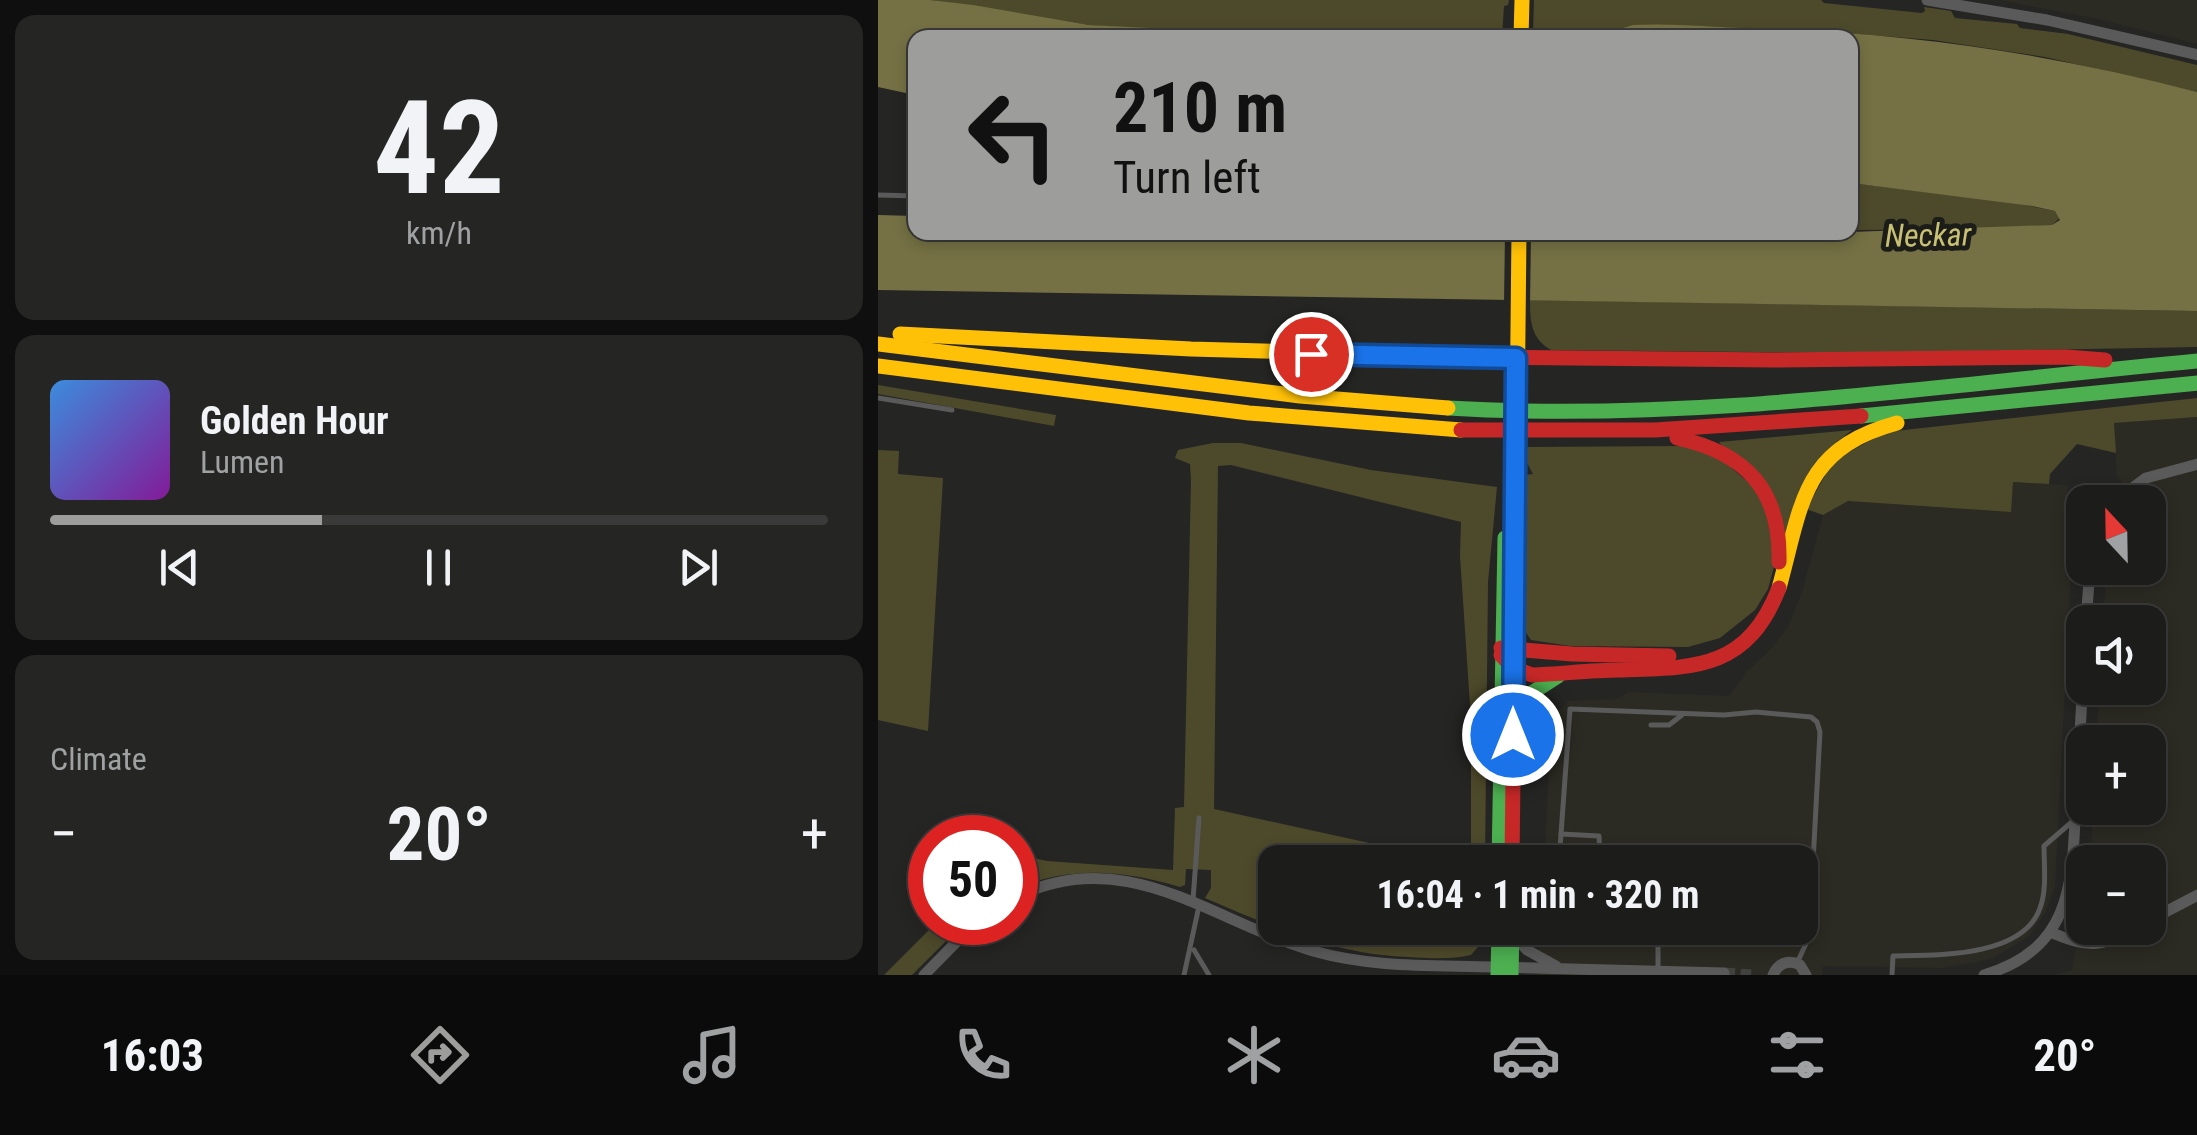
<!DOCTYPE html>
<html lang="en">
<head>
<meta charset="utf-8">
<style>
	:root { --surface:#1c1c1b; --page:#252524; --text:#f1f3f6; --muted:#a0a1a3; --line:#3a3a3a; --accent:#9d9d9c }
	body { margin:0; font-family:"Roboto Condensed",sans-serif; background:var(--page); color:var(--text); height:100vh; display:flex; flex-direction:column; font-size:38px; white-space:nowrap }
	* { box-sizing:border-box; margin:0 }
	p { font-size:32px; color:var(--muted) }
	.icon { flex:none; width:55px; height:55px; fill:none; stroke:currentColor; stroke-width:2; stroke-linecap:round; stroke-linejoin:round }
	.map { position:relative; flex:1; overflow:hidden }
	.drawer { display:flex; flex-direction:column; gap:15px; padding:15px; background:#0f0f0f; width:878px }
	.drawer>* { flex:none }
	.banner { position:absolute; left:30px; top:30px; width:950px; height:210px; border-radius:20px; box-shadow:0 5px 15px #0003,0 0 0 2px var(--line); background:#9d9d9c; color:#111; overflow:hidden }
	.needle { width:65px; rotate:338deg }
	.fabs { position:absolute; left:1188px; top:485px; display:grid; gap:20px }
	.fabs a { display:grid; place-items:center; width:100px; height:100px; border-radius:20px; background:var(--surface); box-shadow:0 5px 15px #0003,0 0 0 2px var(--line); font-size:50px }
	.speed { position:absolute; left:30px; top:815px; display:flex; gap:20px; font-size:50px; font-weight:700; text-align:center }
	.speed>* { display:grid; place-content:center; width:130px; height:130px; border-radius:50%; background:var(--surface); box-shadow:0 5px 15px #0003,0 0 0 2px var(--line); line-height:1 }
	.speed .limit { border:15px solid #d22; background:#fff; color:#111 }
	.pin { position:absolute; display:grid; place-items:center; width:85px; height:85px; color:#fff; margin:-42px; border:5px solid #fff; border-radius:50%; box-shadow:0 2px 10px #0007 }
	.me { position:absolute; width:110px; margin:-55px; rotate:0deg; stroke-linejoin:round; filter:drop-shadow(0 0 8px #0008) }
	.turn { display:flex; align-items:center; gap:35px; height:210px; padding:0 40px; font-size:45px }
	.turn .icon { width:130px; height:130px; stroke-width:2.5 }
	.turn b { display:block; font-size:70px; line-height:85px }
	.big { font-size:75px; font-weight:700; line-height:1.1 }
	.drawer .widget { flex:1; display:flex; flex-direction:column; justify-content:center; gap:15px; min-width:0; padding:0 35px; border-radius:20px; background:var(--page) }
	.drawer .dial { align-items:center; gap:0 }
	.dial b { font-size:130px; line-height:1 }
	.song { display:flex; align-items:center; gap:30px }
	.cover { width:120px; height:120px; border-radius:15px; background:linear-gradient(135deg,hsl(210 70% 55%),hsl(290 70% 35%)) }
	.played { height:10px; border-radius:5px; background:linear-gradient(90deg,var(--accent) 35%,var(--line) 35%) }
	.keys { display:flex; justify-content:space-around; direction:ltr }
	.heat { display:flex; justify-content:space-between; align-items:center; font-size:55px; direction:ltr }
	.trip { position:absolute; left:380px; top:845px; width:560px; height:100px; border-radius:20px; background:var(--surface); box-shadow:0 5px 15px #0003,0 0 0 2px var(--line); font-weight:700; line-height:100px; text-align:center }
	.tabs { display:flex; height:160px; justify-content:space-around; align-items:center; background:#0b0b0b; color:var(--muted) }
	.tabs .icon { width:70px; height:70px }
	.tabs .selected { color:var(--accent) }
	.tabs b { font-size:45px; color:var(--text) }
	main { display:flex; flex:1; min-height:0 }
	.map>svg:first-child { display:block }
	.built { fill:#2b2b23 }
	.green { fill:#4d4a2b }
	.water { fill:#757144 }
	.pier { fill:#252524 }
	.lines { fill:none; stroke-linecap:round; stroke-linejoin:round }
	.street-tunnel { stroke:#414140; stroke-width:11; stroke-dasharray:11 5.5; stroke-linecap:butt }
	.lane { stroke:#5a5a5a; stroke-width:5 }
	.street { stroke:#5a5a5a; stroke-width:11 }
	.fast { stroke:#4caf50; stroke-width:15 }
	.slow { stroke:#ffc107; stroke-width:15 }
	.jam { stroke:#c62828; stroke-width:15 }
	.route-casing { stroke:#114b97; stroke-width:25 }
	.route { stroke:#1a73e8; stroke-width:18 }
	.labels { text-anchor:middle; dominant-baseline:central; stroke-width:10; stroke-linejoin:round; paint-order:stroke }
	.water-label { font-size:32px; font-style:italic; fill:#c8c174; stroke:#1c1c19 }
</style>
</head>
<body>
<main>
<section class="drawer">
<div class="widget dial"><b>42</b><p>km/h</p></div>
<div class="widget">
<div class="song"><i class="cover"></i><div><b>Golden Hour</b><p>Lumen</p></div></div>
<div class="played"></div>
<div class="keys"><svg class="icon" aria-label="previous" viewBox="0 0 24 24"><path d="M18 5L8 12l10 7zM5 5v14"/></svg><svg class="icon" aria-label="pause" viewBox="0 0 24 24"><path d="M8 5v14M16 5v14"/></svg><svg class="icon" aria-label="next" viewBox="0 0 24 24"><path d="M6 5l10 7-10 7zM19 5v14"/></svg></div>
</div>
<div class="widget"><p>Climate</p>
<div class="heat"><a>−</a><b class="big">20°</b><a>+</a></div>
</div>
</section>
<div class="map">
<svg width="1320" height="975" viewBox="0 0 1320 975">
	<rect width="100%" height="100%" fill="#252524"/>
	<g class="built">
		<path d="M1122,0H1319V44L1224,20Z"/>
		<path d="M1319,417V975H1175L1194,970L1205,899V928H1270V862H1208L1213,847L1215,808H1270V742H1219L1221,688H1270V622H1225L1229,568H1270V502H1256L1258,500L1239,476L1235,423Z"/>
		<path d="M1135,482L1190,485L1189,530L1195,532L1177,886L1167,913L1151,936L1114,959L1064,968L945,966L944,975H659L662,928H922V862H666L674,710L683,709L689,701L739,699L750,692L851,696L868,672L893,649L910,627L924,592L945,515L970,501L1132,512Z"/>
	</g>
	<g class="green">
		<path d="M52,0H631L630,5L626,6L624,37L456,38L324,33L211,25Z"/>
		<path d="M656,0H943L946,3L1044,13L1047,11L1046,7L1073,11L1077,18L1139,24L1142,28L1190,34L1319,65V92L1167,57L1055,40L915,29L770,25C750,26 733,35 713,37C693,40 674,35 655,35Z"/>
		<path d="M973,183L1137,203L1177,211L1183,217L1174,225L1107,229L973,230Z"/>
		<path d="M652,300L1319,311V347L993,353L673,350C653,339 652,321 652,300Z"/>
		<path d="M0,385L178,415L176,426L0,394Z"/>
		<path d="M1319,398V417L1236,423L1238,453L1199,444L1172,474L1171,484L1135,482L1133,512L970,501L945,515L928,509L956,460L1008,432Z"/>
		<path d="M974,430L956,444L910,539L841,442Z"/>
		<path d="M335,443H363L493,470L619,487L610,582L607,862H593V720L582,556L583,522L353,465L340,466L336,809L578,862H398V928H607L606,940L593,955C573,960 551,958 530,957C456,954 394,927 327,898L333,888V870L308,869L307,885L302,887C244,870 195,866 138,888V854L169,861L295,870L297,808L306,807L313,480L312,464L297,458L300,450Z"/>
		<path d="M803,446L835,452L884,494L898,559L890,589L877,610L842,638L810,647L692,646L653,640L642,624L646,475L655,474L649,463V447Z"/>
		<path d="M0,450L21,451L20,474L65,478L50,731L0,720Z"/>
		<path d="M58,923H86L34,975H6Z"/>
	</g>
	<g class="water">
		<path d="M0,0H52L95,5L211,25L456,37L38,38L37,95L0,87Z"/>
		<path d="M755,25C794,23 832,27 871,28C1023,32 1172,53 1319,92V311L0,290V215L37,216L38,232H972L1174,225L1182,220L1177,211L1154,206L973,183L972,38L716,37Z"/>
	</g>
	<path class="pier" d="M627,233H653L652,305H626Z"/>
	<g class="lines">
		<path class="street-tunnel" d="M846,973L873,975"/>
		<g class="lane">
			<path d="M0,195L38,196"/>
			<path d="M0,398L74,410"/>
			<path d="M773,725H791L804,715"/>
			<path d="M683,834L721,836L722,859"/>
			<path d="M681,862L692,709L846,715L878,712L933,717L939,722L942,732L931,937L920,961"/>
			<path d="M315,900L321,818"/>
			<path d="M686,928L773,934L780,945V970"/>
			<path d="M316,950L331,975"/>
			<path d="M306,975L321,906"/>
			<path d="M1014,975L1015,956C1057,955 1145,958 1162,908C1169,890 1166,865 1166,846L1195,821"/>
		</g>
		<g class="street">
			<path d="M1049,0L1169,20L1320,55"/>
			<path d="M1236,502L1268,478L1320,464"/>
			<path d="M1208,622L1212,568"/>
			<path d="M138,897C249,843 333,921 435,951C495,968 555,965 617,967C693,969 769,971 846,973"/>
			<path d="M1270,921L1320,895"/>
			<path d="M1172,932C1210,948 1223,948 1259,928"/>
			<path d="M634,934L649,950L678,966"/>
			<path d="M46,975L98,922"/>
			<path d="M895,975C900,963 911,959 922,965L928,975"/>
			<path d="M1106,975C1197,948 1194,879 1198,799C1201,758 1203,716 1205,675"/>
		</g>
		<g class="fast">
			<path d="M570,408C820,423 1071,384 1320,361"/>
			<path d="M983,416L1320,383"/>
			<path d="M635,735L652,694L680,676"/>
			<path d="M621,862L627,538"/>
			<path d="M620,975L621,928"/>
			<path d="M633,975L634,928"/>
		</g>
		<g class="slow">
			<path d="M643,38L644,0"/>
			<path d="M22,334L313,349L604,357"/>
			<path d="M0,344L422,396L570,408"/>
			<path d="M0,366L371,413L583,430"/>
			<path d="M638,522L641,232"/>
			<path d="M901,588C924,505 923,449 1019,423"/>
		</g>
		<g class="jam">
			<path d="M604,357L896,360L1188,357L1227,360"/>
			<path d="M583,430H777L983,416"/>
			<path d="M799,438C868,453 903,490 901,562"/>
			<path d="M623,648L694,654L791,656"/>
			<path d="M623,655L635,668L654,675C683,674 712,670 741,670C817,668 869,670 901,588"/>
			<path d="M634,862L638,522"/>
		</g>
	</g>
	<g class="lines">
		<defs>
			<path id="route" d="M433,354L638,358L635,735"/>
		</defs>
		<use href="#route" class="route-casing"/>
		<use href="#route" class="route"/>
	</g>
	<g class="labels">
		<g class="water-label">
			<text transform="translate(1050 235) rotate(-1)">Neckar</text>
		</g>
	</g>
</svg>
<div class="fabs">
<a><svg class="needle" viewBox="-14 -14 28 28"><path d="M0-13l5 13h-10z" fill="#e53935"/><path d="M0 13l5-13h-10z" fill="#a0a1a3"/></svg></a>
<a><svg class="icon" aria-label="sound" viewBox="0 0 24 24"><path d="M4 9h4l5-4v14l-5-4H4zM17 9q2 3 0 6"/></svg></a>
<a>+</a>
<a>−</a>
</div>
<div class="speed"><div class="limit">50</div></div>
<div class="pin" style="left:433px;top:354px;background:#d93025"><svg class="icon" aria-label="arrive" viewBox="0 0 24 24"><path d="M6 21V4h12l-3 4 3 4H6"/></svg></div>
<svg class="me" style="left:635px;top:735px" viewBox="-20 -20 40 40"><circle r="17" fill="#1a73e8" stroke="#fff" stroke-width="3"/><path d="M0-11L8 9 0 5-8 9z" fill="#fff"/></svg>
<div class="trip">16:04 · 1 min · 320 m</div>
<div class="banner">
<div class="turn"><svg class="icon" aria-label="left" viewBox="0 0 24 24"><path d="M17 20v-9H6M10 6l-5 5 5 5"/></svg><div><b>210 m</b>Turn left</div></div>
</div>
</div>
</main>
<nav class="tabs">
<b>16:03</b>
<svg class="icon selected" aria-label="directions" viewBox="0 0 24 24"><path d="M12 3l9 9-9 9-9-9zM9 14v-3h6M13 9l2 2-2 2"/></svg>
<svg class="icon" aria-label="music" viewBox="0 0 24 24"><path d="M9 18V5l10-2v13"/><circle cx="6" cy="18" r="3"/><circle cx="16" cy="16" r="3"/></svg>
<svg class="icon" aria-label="phone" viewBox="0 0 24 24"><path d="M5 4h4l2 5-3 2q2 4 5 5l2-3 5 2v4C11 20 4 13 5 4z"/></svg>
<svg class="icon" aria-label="climate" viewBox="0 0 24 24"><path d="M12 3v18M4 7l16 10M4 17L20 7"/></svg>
<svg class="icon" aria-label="car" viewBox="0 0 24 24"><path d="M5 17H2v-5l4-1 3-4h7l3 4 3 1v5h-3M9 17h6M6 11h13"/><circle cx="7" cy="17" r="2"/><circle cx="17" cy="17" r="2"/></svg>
<svg class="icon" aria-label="filters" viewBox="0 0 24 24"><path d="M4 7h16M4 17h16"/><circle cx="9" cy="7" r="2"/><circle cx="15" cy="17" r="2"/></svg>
<b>20°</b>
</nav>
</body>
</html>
